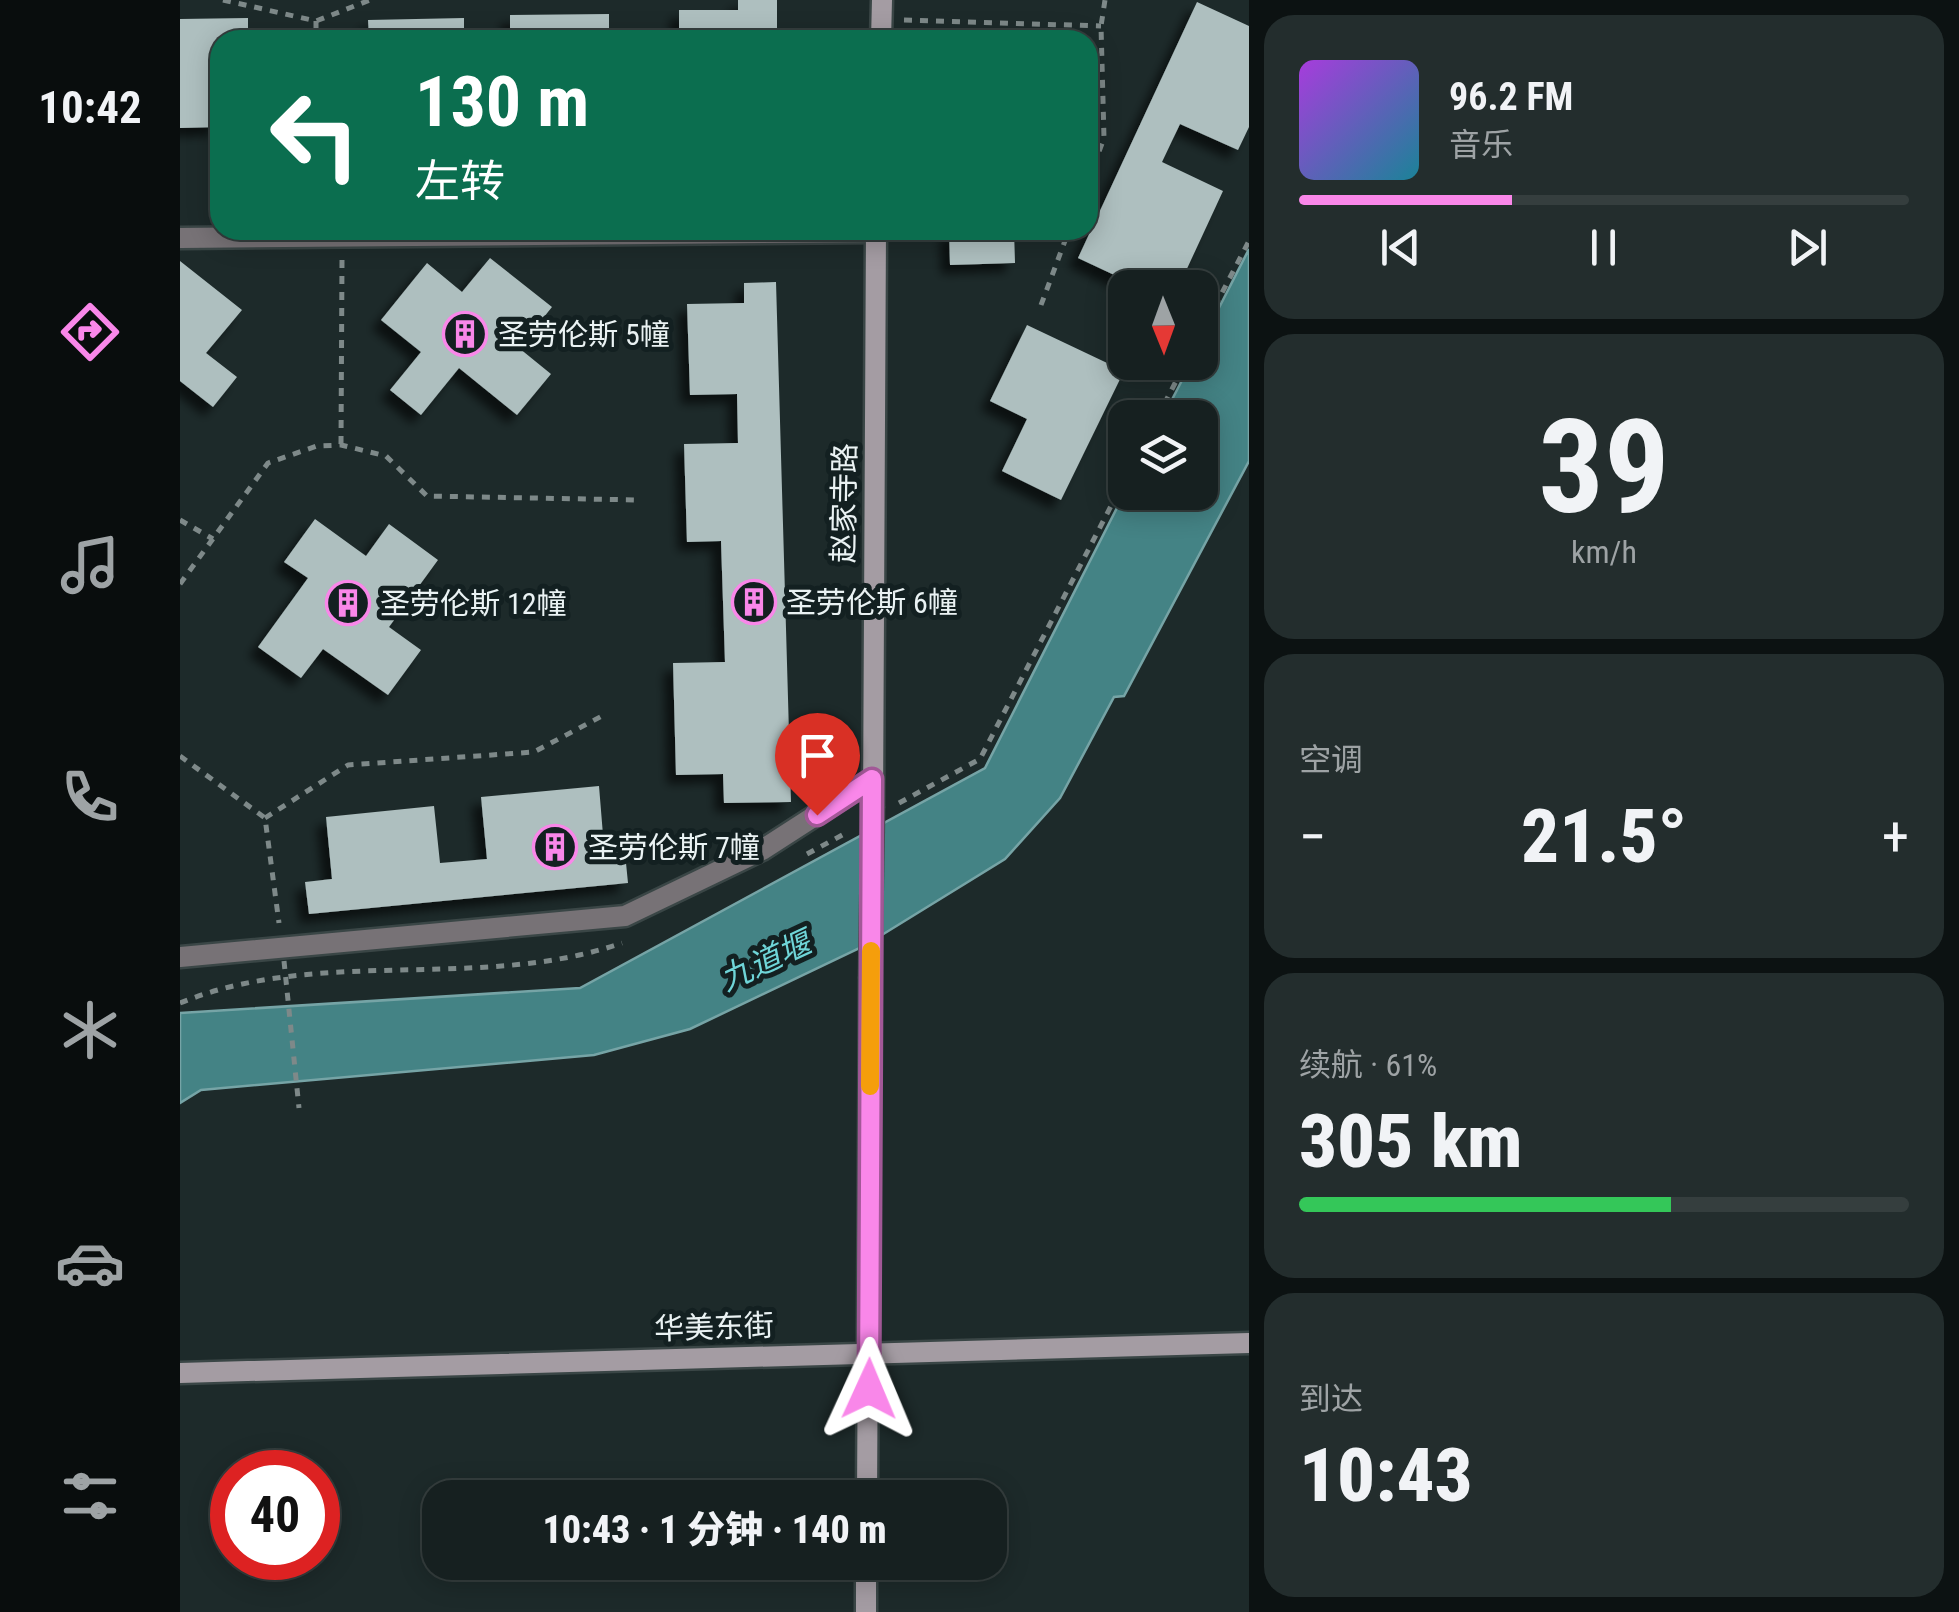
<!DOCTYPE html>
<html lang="zh">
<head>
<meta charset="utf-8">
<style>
	:root { --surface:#162020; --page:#232d2d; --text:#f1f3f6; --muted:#9ea3a5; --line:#353e3e; --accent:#f987e9 }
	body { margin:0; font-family:"Roboto Condensed","Noto Sans SC",sans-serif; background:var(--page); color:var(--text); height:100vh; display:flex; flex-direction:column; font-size:38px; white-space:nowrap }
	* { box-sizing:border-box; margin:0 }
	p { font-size:32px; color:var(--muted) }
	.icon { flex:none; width:55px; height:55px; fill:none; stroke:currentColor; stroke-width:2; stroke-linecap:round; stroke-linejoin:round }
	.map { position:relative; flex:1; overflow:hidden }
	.side { display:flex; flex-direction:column; gap:15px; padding:15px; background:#0c1212; width:710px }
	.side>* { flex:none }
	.top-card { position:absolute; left:30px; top:30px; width:888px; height:210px; border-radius:30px; box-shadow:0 5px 25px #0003,0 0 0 2px var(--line); background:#0b6e4f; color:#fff; overflow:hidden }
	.needle { width:65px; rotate:179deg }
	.fabs { position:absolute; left:928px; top:270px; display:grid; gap:20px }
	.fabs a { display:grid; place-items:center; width:110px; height:110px; border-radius:20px; background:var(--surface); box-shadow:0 5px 25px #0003,0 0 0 2px var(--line); font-size:50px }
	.speed { position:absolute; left:30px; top:1450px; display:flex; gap:20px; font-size:50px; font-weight:700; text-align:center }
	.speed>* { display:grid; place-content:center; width:130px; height:130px; border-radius:50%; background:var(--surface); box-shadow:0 5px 25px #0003,0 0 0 2px var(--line); line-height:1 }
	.speed .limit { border:15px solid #d22; background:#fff; color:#111 }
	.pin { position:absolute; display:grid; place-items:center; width:85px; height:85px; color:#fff; margin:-102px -42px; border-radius:50% 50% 50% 0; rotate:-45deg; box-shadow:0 0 10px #0007 }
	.pin .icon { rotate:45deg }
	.me { position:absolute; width:110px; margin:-55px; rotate:1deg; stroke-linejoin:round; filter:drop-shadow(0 0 8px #0008) }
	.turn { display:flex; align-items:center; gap:35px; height:210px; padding:0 40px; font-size:45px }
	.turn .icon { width:130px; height:130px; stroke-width:2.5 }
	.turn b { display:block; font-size:70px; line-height:85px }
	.big { font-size:75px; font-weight:800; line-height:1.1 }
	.side .widget { flex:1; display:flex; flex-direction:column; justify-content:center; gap:15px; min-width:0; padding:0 35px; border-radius:30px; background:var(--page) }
	.side .dial { align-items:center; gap:0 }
	.dial b { font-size:130px; line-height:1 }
	.song { display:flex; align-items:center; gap:30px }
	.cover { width:120px; height:120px; border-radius:15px; background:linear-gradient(135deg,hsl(280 70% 55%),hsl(190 70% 35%)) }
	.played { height:10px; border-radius:5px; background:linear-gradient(90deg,var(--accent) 35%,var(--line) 35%) }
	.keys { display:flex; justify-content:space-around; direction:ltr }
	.heat { display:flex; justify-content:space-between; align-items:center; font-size:55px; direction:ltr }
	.charge { height:15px; border-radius:8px; background:linear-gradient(90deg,#34c759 61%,var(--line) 0) }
	.trip { position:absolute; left:242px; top:1480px; width:585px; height:100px; border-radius:30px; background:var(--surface); box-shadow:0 5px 25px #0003,0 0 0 2px var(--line); font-weight:800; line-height:100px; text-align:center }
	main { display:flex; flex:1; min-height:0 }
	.dock { display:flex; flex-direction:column; width:180px; justify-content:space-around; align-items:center; background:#090d0d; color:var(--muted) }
	.dock .icon { width:70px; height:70px }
	.dock .on { color:var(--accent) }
	.dock b { font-size:45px; color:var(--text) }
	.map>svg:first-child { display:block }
	.water { fill:#448385; stroke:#76a4a6; stroke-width:2.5 }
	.building { fill:#aebfbf; filter:url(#shadow) }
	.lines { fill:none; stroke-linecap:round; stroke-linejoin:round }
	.street-casing { stroke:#3a4646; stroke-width:25 }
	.secondary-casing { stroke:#3a4646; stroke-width:25 }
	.path { stroke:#7e8989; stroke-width:5; stroke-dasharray:8 8; stroke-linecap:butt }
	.street { stroke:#777276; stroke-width:20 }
	.secondary { stroke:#a49ca3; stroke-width:20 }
	.secondary-bridge-casing { stroke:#3a4646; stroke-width:25; stroke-linecap:butt }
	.path-bridge { stroke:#7e8989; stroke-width:5; stroke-dasharray:8 8; stroke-linecap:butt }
	.secondary-bridge { stroke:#a49ca3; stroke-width:20 }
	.route-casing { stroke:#a25897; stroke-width:25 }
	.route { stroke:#f987e9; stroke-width:18 }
	.slow { stroke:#f59e0b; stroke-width:18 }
	.labels { text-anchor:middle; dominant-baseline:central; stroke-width:10; stroke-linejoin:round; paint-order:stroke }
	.poi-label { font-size:30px; fill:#eaf2f3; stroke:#132021; text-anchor:start }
	.street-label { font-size:30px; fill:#eaf2f3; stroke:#132021 }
	.water-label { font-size:32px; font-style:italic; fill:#6fd5d8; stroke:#132021 }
</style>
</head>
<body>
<main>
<nav class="dock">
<b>10:42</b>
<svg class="icon on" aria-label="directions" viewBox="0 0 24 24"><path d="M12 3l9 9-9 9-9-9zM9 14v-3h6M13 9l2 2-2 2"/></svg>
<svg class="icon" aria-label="music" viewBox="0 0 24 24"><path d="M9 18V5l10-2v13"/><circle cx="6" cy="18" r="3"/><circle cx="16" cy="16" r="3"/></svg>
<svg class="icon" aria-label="phone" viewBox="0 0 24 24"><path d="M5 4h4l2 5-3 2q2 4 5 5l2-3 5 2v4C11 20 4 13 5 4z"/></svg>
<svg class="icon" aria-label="climate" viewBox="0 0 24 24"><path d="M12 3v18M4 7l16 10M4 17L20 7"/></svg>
<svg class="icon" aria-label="car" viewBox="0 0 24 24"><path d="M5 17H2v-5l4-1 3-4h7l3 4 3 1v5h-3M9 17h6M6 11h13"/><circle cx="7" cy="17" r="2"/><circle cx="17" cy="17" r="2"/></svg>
<svg class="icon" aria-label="filters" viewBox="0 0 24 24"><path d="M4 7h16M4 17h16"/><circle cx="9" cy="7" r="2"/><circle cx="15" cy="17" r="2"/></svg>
</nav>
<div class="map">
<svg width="1069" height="1612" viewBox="0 0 1069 1612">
	<defs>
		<filter id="shadow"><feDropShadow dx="-9" dy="9" stdDeviation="5" flood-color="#0009"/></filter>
	</defs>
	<rect width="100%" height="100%" fill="#1d2a2a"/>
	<path class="water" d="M1069,249V461L944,696L934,697L880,798L825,859L684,946L510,1029L414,1055L21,1090L0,1103V1013L400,988L805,768L945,492H1020V418L983,417L1011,363L1020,362V345Z"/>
	<g class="building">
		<path d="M558,0H597V40H499V10H558Z"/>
		<path d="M1017,2L1069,26V127L1058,150L1000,124L982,162L1043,191L998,288H962L898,258Z"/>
		<path d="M429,14V40H330V15Z"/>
		<path d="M68,18V40H40V127L0,128V19Z"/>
		<path d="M284,18V40H189L188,20Z"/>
		<path d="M769,230H834L835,263L770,265Z"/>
		<path d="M310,258L372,307L339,348L371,374L337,415L279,368L241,415L210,390L241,352L201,320L247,263L282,292Z"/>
		<path d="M0,261L62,310L26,353L57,377L33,407L0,381Z"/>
		<path d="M596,282L611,802L544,803L543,774L496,775L493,663L545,662L541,541L507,542L504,444L558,443L557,394L510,395L507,304L564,303V283Z"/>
		<path d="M847,325L944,371L881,500L822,471L847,419L810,401Z"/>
		<path d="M135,519L186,556L209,524L258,560L209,627L241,650L208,695L143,649L121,678L78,647L128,578L104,562Z"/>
		<path d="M419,786L423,835L443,833L448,883L129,914L125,882L152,879L146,817L254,806L260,863L307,859L301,797Z"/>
	</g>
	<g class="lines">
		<defs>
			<g id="street">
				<path d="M0,238L696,232"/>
				<path d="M0,957L445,916L582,850L692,779"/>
			</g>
			<g id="secondary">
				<path d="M701,40L702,0"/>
				<path d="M693,806L696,230"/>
				<path d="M0,1373L1069,1343"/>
				<path d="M687,1498L690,979"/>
				<path d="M686,1612V1562"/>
			</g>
		</defs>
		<use href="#street" class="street-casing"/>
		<use href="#secondary" class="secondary-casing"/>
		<g class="path">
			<path d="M43,0L136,21L190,0"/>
			<path d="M724,20L921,26"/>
			<path d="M136,21V40"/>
			<path d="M908,181L924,138L921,26L925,0"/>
			<path d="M861,305L889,230"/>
			<path d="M1020,335L1069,241"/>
			<path d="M977,418L1006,362"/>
			<path d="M161,444L162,260"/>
			<path d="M0,520L33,539"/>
			<path d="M0,584L88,463L137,446L161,445L206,456L247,496L458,500"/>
			<path d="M0,756L85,818L99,923"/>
			<path d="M719,803L800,759L945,479"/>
			<path d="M85,818L168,765L354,752L422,716"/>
			<path d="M627,854L666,833"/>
			<path d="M0,1003C139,946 301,992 442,943"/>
		</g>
		<use href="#street" class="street"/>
		<use href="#secondary" class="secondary"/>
		<defs>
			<path id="secondary-bridge" d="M690,979L693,806"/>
		</defs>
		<use href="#secondary-bridge" class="secondary-bridge-casing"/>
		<path class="path-bridge" d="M104,961L119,1108"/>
		<use href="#secondary-bridge" class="secondary-bridge"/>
	</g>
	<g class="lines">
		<defs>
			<path id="route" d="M637,815L692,779L689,1389"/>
		</defs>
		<use href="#route" class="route-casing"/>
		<use href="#route" class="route"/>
		<path class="slow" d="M690,1086L691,951"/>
	</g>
	<defs>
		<symbol id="building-ring" viewBox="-11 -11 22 22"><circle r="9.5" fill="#132021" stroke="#f987e9" stroke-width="1.5"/><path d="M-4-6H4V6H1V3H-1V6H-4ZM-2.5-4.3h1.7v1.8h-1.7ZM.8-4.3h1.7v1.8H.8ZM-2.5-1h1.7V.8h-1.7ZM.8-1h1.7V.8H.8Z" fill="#f987e9"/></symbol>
	</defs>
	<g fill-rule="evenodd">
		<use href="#building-ring" x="260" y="309" width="50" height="50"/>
		<use href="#building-ring" x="549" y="577" width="50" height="50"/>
		<use href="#building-ring" x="143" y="578" width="50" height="50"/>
		<use href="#building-ring" x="350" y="822" width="50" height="50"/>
	</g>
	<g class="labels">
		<g class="poi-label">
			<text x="318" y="334">圣劳伦斯 5幢</text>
			<text x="606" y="602">圣劳伦斯 6幢</text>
			<text x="200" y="603">圣劳伦斯 12幢</text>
			<text x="408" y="847">圣劳伦斯 7幢</text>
		</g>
		<g class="street-label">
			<text transform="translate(664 503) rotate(-89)">赵家寺路</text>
			<text transform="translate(534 1327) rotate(-2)">华美东街</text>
		</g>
		<g class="water-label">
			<text transform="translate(585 961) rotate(-25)">九道堰</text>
		</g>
	</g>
</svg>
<div class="fabs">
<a><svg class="needle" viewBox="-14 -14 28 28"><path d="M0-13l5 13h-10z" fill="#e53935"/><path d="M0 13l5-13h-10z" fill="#9ea3a5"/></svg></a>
<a><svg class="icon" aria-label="layers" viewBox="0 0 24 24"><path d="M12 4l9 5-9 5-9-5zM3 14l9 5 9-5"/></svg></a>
</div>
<div class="speed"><div class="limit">40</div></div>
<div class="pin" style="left:637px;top:815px;background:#d93025"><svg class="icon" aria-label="arrive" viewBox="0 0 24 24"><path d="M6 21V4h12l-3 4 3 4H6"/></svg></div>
<svg class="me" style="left:689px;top:1389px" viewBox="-20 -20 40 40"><path d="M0-17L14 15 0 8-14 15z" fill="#f987e9" stroke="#fff" stroke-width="4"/></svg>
<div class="trip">10:43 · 1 分钟 · 140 m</div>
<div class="top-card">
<div class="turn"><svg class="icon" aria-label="left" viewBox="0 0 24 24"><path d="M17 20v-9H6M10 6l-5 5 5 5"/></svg><div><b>130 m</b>左转</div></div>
</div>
</div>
<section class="side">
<div class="widget">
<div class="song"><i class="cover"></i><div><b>96.2 FM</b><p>音乐</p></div></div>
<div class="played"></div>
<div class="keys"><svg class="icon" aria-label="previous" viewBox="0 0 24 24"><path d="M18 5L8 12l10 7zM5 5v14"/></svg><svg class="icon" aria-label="pause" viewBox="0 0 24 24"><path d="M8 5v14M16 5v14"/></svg><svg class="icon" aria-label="next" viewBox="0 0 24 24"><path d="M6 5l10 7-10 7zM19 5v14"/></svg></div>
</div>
<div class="widget dial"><b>39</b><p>km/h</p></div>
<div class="widget"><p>空调</p>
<div class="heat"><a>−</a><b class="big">21.5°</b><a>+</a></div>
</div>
<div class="widget"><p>续航 · 61%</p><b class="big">305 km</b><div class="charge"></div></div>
<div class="widget"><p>到达</p><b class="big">10:43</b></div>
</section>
</main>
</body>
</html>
